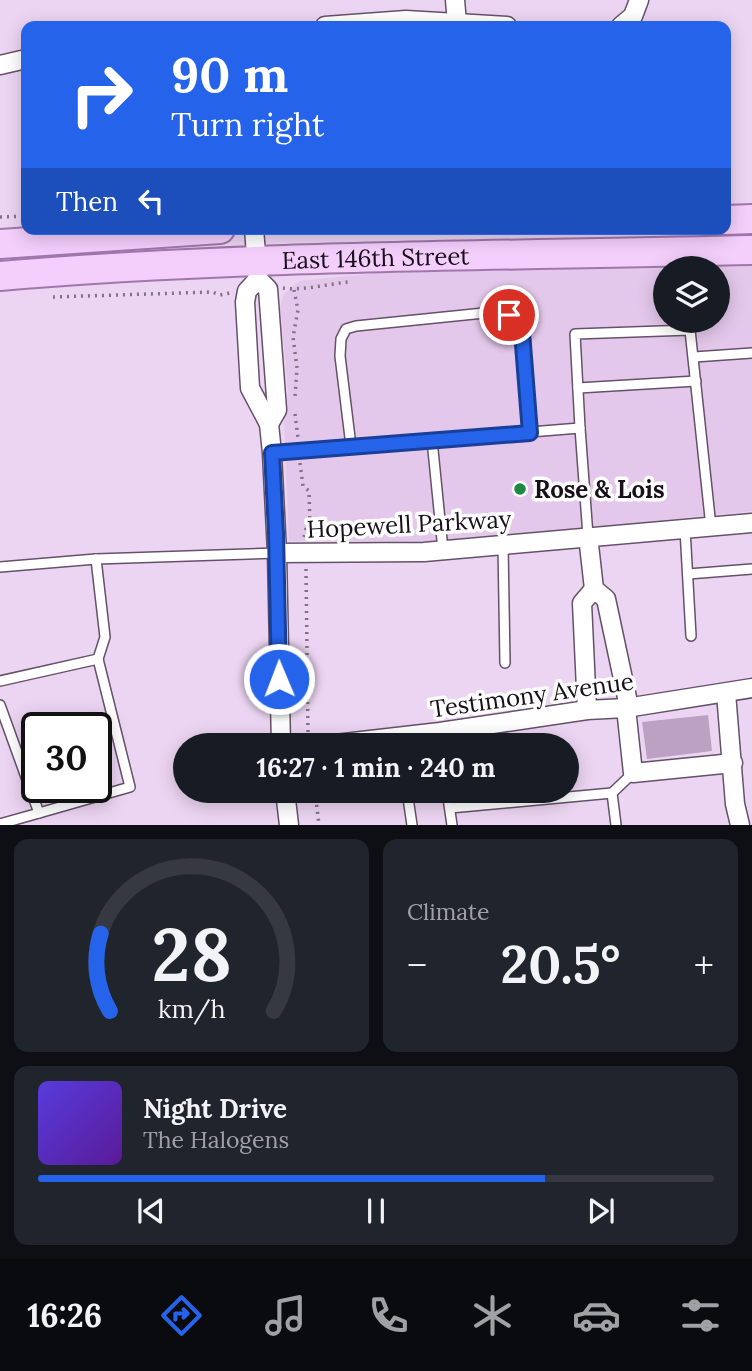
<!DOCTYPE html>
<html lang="en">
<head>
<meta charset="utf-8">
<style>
	:root { --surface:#171b24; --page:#20242c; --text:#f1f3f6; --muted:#9ea1a6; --line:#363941; --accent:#2563eb }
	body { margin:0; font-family:Lora,serif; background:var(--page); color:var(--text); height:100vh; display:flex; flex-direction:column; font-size:26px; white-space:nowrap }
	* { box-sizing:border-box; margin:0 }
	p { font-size:23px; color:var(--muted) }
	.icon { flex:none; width:38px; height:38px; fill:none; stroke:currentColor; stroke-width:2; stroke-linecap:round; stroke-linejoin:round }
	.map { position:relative; height:825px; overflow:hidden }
	.side { display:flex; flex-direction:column; gap:14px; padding:14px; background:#0d0f14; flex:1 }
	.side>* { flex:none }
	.hud { position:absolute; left:21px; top:21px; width:710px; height:214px; border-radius:14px; box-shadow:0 4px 18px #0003; background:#2563eb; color:#fff; overflow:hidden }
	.tools { position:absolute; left:653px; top:256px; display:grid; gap:14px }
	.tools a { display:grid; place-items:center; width:77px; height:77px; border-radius:50%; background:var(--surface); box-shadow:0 4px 18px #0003; font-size:35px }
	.speed { position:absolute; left:21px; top:712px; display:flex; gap:14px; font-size:35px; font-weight:700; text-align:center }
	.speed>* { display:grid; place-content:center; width:91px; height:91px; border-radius:50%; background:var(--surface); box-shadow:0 4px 18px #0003; line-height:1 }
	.speed .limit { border:4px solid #111; border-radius:10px; background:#fff; color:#111 }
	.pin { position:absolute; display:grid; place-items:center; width:60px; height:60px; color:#fff; margin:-30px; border:4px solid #fff; border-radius:50%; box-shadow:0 2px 7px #0007 }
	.me { position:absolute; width:77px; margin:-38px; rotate:359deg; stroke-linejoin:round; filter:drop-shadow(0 0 5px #0008) }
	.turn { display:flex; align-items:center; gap:24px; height:147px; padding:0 35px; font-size:32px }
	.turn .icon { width:91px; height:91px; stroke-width:2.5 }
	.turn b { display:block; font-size:49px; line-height:60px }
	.then { display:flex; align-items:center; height:66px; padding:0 35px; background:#0003; gap:14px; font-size:26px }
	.big { font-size:52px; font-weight:800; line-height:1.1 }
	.side .tile { flex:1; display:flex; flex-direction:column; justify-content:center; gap:10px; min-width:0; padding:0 24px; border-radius:14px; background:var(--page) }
	.side .dial { align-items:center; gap:0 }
	.dial svg { height:182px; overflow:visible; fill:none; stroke:var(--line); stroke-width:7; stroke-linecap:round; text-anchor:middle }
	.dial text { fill:var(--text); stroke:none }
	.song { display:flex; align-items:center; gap:21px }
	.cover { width:84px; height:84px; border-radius:10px; background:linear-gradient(135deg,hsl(250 70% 55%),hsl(270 70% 35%)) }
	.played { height:7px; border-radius:4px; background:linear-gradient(90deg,var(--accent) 75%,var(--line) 75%) }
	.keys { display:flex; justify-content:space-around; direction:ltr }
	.heat { display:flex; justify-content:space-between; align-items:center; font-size:38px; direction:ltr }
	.side .tiles { flex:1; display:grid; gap:14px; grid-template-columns:1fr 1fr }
	.tile:last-child { grid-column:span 2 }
	.trip { position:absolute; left:173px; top:733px; width:406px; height:70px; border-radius:35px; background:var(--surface); box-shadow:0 4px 18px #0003; font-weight:800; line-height:70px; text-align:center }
	.tabs { display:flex; height:112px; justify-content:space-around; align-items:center; background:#090b0e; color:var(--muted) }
	.tabs .icon { width:49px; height:49px }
	.tabs .current { color:var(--accent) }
	.tabs b { font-size:32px; color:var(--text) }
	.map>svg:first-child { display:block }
	.built { fill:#e4c8eb; fill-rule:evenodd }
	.green { fill:#bca1c2 }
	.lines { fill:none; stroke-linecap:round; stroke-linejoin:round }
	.lane-casing { stroke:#655169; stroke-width:12 }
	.street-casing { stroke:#655169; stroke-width:21 }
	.primary-casing { stroke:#a177ab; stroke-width:32 }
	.path { stroke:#817185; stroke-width:3.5; stroke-dasharray:2 5; stroke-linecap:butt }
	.lane { stroke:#fff; stroke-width:9 }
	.street { stroke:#fff; stroke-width:18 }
	.primary { stroke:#f4cffc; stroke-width:28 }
	.route-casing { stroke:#184099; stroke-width:18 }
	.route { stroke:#2563eb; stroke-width:12 }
	.poi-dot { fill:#1d883f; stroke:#fff; stroke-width:2.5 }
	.labels { text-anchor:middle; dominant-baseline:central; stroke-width:7; stroke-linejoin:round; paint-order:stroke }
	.street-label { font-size:24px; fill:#170f19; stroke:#fff }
	.poi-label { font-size:24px; font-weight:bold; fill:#170f19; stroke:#fff; text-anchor:start }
</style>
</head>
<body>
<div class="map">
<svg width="752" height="825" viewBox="0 0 752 825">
	<rect width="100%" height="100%" fill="#ecd5f2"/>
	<path class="built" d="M752,260V511L490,538L428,542L289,541L284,421L288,392L280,308L284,294L299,281L433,267ZM665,268H718V320H665Z"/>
	<path class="green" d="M708,715L712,751L647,759L642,722Z"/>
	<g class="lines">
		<defs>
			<g id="lane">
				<path d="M694,357L752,353"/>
				<path d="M578,388L696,381"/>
				<path d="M580,428L575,334L690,330L711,527"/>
				<path d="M351,446L340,356L341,339L346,329L356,326L494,312C509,314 516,319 522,332L530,433"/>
				<path d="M272,453L432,440"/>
				<path d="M685,529L691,636"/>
				<path d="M503,545L505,663"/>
				<path d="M443,550L432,440L580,428L588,536"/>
				<path d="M96,559L105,637L98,659"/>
				<path d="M0,567L96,559L277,553"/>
				<path d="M688,574L752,569"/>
				<path d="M0,681L98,659L130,787L39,813"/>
				<path d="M0,705L39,813L0,824"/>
				<path d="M407,791L412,825"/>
				<path d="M447,791L452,825"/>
				<path d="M450,808L612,793"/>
				<path d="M616,825L612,793L633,773"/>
			</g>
			<g id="street">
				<path d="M455,0L457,23"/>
				<path d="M325,26L406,20L507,26"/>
				<path d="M621,26L633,16L639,0"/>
				<path d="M0,65L26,59"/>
				<path d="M254,229L258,279L268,289L277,410L269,424"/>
				<path d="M258,279L247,291L245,302L250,388L269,424L272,453L277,553L281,746"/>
				<path d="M588,536L594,589L606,599L629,707"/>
				<path d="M277,553L424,552L752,523"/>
				<path d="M726,693L735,804L740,825"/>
				<path d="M626,708L633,773L733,763"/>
				<path d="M587,710L582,603L594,589"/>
				<path d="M318,746L440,732L587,710L626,708L752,688"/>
				<path d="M285,791L289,825"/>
			</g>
			<g id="primary">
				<path d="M726,220L752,219"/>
				<path d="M0,244L220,229"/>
				<path id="s1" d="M0,276C250,255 501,256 752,250"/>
			</g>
		</defs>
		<use href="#lane" class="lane-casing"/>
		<use href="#street" class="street-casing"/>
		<use href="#primary" class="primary-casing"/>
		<g class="path">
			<path d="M0,217L26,216"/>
			<path d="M283,288C304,291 327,284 348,282"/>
			<path d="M294,290L298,310L293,337L297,368L295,396"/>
			<path d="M53,297L212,292L220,295L230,293"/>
			<path d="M295,414L298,438"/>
			<path d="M300,463L303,486L309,491L310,525L306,529L304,537"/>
			<path d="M306,569L308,733"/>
			<path d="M315,791L319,825"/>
		</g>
		<use href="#lane" class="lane"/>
		<use href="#street" class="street"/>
		<use href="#primary" class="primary"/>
	</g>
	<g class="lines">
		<defs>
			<path id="route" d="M279,679L276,533L272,453L530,433L522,332L517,320L509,315"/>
		</defs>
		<use href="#route" class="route-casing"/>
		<use href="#route" class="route"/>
	</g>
	<circle class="poi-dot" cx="520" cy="489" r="7"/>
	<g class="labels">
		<g class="street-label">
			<text stroke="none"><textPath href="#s1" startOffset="376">East 146th Street</textPath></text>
			<text transform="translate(409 524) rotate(-3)">Hopewell Parkway</text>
			<text transform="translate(532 695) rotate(-8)">Testimony Avenue</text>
		</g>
		<g class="poi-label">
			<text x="534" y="489">Rose &amp; Lois</text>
		</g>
	</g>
</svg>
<div class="tools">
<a><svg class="icon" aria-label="layers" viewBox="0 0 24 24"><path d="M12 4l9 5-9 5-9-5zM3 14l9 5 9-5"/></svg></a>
</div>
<div class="speed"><div class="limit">30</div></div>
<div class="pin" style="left:509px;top:315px;background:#d93025"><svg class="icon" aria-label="arrive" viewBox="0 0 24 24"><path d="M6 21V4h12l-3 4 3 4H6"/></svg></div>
<svg class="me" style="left:279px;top:679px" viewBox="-20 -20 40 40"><circle r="17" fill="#2563eb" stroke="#fff" stroke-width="3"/><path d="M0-11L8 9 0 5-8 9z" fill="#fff"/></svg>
<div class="trip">16:27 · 1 min · 240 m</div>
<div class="hud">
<div class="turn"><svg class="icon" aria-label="right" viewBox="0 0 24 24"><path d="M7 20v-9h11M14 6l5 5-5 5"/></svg><div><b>90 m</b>Turn right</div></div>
<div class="then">Then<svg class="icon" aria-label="left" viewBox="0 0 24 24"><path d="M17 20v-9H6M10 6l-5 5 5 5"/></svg></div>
</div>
</div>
<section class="side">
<div class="tiles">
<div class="tile dial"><svg viewBox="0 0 100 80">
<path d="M14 69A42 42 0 1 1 86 69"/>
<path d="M14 69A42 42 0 0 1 10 35" stroke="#2563eb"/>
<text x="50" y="56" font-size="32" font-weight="700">28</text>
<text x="50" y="72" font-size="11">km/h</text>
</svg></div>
<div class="tile"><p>Climate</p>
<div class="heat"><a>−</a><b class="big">20.5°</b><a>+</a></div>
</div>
<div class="tile">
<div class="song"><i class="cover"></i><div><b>Night Drive</b><p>The Halogens</p></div></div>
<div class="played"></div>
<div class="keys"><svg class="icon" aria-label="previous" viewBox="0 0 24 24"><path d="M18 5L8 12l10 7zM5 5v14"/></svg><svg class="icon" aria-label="pause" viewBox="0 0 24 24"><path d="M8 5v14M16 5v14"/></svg><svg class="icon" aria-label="next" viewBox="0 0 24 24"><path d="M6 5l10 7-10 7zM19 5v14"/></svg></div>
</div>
</div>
</section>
<nav class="tabs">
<b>16:26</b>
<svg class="icon current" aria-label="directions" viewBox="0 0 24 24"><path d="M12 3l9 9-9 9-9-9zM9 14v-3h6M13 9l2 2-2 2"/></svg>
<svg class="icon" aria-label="music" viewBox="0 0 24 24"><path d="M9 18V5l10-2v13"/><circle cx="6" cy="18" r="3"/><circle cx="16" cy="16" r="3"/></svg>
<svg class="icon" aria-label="phone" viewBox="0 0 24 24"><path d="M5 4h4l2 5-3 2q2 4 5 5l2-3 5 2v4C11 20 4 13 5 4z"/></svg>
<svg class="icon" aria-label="climate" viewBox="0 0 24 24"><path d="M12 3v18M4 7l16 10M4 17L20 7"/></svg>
<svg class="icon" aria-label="car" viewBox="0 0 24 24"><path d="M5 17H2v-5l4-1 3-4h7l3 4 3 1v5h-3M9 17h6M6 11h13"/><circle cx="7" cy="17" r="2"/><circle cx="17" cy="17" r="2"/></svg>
<svg class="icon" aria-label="filters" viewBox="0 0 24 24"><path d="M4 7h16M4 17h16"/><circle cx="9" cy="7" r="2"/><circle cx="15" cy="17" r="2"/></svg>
</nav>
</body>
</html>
